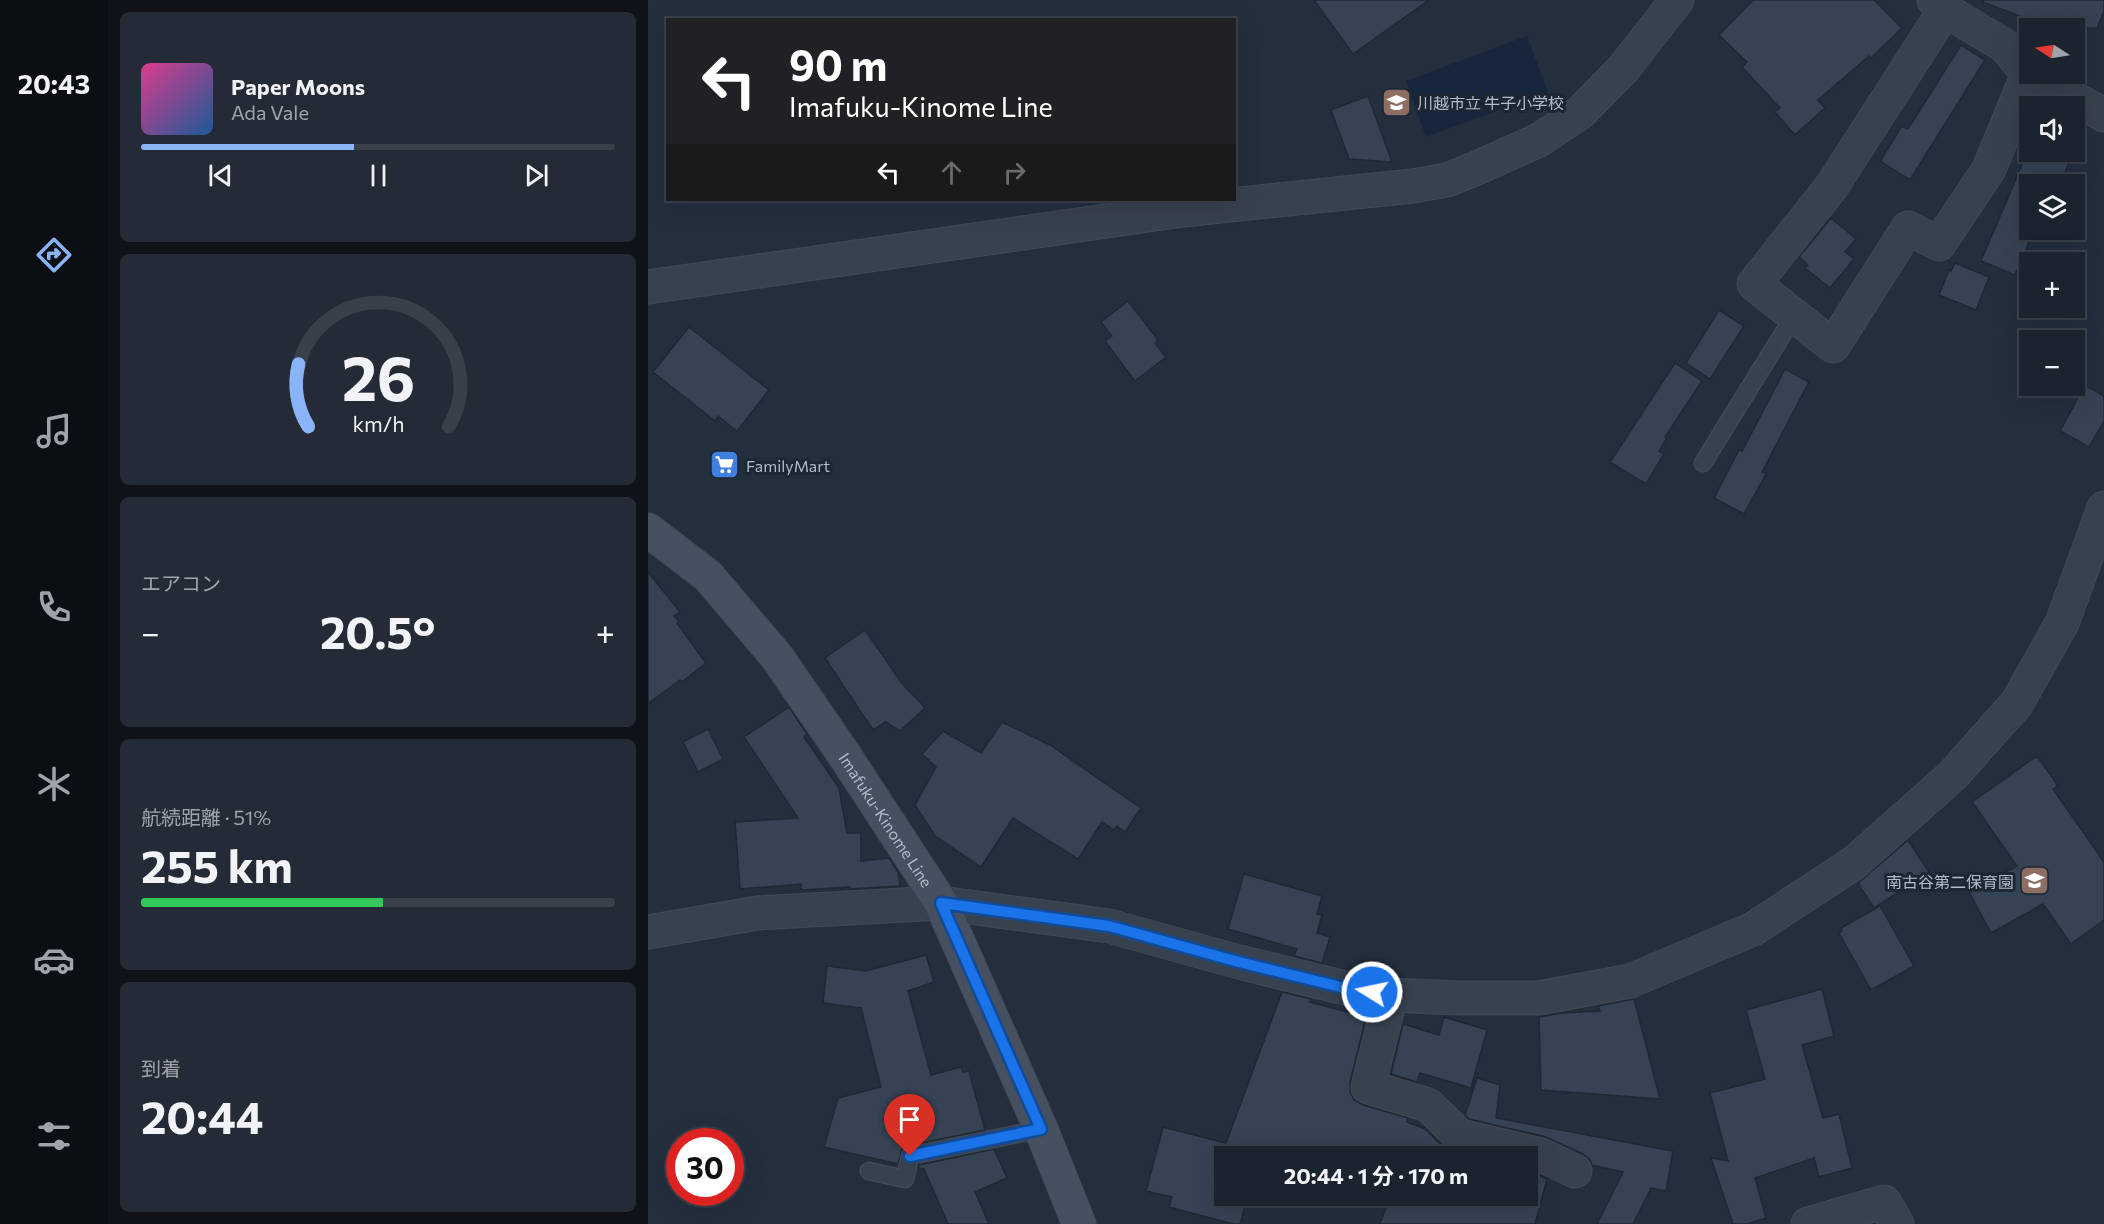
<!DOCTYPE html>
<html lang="ja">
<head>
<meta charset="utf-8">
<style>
	:root { --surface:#1b232e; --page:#242b36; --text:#f1f3f6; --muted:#a0a4aa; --line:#39404a; --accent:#8ab4f8 }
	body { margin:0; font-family:Commissioner,"Noto Sans JP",sans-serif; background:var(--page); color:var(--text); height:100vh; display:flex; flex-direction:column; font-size:22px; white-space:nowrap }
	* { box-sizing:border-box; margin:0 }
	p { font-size:20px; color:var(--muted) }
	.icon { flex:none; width:33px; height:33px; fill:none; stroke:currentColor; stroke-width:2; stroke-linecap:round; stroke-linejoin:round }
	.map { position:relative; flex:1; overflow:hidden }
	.side { display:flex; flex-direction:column; gap:12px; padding:12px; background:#0f1319; width:540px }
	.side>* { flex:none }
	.banner { position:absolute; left:18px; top:18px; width:570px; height:183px; border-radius:0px; box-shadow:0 6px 24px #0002,0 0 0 2px var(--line); background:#202124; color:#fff; overflow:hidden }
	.needle { width:39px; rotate:282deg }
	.fabs { position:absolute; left:1371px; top:18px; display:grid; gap:12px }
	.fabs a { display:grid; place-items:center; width:66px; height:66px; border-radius:0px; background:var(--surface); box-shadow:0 6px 24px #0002,0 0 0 2px var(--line); font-size:30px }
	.speed { position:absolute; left:18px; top:1128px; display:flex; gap:12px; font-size:30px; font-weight:700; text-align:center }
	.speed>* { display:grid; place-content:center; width:78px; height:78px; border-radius:50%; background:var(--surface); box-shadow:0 6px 24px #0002,0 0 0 2px var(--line); line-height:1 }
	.speed .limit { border:9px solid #d22; background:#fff; color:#111 }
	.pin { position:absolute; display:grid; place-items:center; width:51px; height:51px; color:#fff; margin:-62px -26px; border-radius:50% 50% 50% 0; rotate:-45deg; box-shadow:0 0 6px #0007 }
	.pin .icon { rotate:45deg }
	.me { position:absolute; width:66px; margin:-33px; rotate:280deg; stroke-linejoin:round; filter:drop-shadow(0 0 4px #0008) }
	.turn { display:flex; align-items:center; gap:21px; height:126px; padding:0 24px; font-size:27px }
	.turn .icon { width:78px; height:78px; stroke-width:2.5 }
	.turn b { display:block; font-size:42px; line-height:51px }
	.lanes { display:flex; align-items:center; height:57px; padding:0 24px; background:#0003; justify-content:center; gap:30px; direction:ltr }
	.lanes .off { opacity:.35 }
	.big { font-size:45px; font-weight:700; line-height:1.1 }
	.side .tile { flex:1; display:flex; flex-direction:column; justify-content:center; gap:9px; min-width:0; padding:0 21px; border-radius:9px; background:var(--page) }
	.side .dial { align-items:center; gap:0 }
	.dial svg { height:156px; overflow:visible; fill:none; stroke:var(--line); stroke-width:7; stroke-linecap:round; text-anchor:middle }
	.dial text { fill:var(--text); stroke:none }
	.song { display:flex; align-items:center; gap:18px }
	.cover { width:72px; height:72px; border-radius:9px; background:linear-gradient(135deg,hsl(330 70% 55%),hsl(210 70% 35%)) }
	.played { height:6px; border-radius:3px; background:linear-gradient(90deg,var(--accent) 45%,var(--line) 45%) }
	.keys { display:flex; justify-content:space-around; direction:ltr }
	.heat { display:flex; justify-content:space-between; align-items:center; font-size:33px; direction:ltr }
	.charge { height:9px; border-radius:4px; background:linear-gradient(90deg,#34c759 51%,var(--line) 0) }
	.trip { position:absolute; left:566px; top:1146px; width:324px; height:60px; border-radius:0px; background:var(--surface); box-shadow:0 6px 24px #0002,0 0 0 2px var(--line); font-weight:700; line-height:60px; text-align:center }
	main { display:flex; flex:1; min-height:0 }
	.dock { display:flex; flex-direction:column; width:108px; justify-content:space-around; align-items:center; background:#0b0e12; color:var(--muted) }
	.dock .icon { width:42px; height:42px }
	.dock .current { color:var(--accent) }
	.dock b { font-size:27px; color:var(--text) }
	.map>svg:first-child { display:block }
	.water { fill:#17263c }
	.building { fill:#364354; stroke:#1f2835; stroke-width:1.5 }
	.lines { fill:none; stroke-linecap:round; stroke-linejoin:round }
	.lane-casing { stroke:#414a57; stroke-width:19 }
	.street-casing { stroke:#414a57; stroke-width:35 }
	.secondary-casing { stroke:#414a57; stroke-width:35 }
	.lane { stroke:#38414e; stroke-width:16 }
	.street { stroke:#38414e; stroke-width:33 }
	.secondary { stroke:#465061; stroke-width:33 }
	.route-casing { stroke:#114b97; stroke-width:15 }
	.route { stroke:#1a73e8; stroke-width:10 }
	.labels { text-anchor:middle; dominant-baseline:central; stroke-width:6; stroke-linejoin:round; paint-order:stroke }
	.poi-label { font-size:16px; fill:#b4bcc9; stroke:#1d2633; text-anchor:start }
	.street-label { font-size:16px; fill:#b4bcc9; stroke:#1d2633 }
</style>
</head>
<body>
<main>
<nav class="dock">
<b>20:43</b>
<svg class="icon current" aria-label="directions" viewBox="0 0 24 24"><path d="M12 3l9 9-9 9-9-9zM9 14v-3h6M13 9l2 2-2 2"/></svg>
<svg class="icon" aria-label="music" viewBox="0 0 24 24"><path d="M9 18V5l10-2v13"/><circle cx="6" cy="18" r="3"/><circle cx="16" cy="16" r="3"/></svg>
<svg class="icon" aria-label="phone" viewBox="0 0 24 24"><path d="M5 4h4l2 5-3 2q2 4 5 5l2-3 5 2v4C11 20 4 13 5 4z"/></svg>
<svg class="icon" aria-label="climate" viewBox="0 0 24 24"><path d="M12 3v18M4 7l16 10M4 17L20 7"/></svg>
<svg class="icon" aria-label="car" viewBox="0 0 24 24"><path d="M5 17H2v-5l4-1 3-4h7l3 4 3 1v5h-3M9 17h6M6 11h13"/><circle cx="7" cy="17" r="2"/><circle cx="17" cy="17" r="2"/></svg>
<svg class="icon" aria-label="filters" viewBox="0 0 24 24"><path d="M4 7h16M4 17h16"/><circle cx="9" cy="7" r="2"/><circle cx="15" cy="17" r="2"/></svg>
</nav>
<section class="side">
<div class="tile">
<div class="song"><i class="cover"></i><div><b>Paper Moons</b><p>Ada Vale</p></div></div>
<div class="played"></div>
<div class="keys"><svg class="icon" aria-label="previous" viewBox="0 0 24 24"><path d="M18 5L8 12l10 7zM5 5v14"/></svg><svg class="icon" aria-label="pause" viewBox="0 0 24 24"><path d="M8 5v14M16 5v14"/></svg><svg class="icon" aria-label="next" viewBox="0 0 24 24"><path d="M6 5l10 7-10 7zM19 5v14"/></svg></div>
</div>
<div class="tile dial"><svg viewBox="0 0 100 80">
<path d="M14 69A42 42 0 1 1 86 69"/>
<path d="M14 69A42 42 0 0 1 9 37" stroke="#8ab4f8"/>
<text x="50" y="56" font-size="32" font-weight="700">26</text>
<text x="50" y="72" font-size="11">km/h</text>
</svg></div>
<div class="tile"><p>エアコン</p>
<div class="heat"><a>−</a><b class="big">20.5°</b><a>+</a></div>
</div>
<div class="tile"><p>航続距離 · 51%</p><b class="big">255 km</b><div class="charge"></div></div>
<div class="tile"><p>到着</p><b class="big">20:44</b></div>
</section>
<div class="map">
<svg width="1456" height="1224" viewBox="0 0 1456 1224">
	<rect width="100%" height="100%" fill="#242f3e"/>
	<path class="water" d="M879,36L900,92L778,137L758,81Z"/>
	<g class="building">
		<path d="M666,0H781L705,54Z"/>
		<path d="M1105,0H1226L1254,28L1223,58L1221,56L1170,100L1177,108L1147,135L1127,112L1132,108L1094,67L1099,62L1071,35Z"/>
		<path d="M1335,0H1456V11L1449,28H1403L1335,2Z"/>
		<path d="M1313,45L1337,60L1262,180L1232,161L1254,126L1260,129Z"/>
		<path d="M720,96L744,162L701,159L683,110Z"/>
		<path d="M1381,148L1382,152H1403L1422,160L1412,184H1382V239L1367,275L1333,261Z"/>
		<path d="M1183,218L1208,239L1197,252L1206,259L1182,288L1157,268L1160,265L1151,257Z"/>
		<path d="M1307,263L1341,277L1328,310L1291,295L1301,270L1303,271Z"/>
		<path d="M480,301L510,340L507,343L518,357L487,381L457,341L464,336L453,322Z"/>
		<path d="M1071,310L1096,326L1062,379L1038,363Z"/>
		<path d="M41,327L121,390L89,431L70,416L67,421L5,372Z"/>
		<path d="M1027,363L1054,381L1017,437L1019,438L1011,451L1016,454L998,484L962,462Z"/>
		<path d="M1137,369L1161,382L1114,472L1118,474L1096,514L1066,498L1091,450L1094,451Z"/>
		<path d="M1437,385L1456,396V421L1441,447L1412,431Z"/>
		<path d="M0,572L32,612L26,616L31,621L29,623L58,663L34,682L32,680L0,704Z"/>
		<path d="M217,630L253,682L277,708L252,731L238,722L225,730L177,658Z"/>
		<path d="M141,707L159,734L156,737L191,788L199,833H213V861L241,858L250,872L252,886L203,889L202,887L153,890V884L92,889L87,822L150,818L96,737Z"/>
		<path d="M354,722L402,745L493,808L477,832L469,826L466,830L454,822L430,859L365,818L333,867L287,836L267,805L288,767L274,754L295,731L333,753Z"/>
		<path d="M60,729L75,759L50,772L35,742Z"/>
		<path d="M1389,756L1410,786L1405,789L1456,862V920L1423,944L1395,904L1343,933L1321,892L1369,866L1324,802Z"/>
		<path d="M1260,840L1281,872L1226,908L1210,883Z"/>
		<path d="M596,874L674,896L669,914L674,915L669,933L682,937L674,963L646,956L649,949L580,929Z"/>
		<path d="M1232,906L1266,966L1223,990L1191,933L1194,931L1193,928Z"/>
		<path d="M278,955L286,982L260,991L283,1075L313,1067L315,1072L321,1071L337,1130L259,1146L254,1149L250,1164L176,1147L190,1098L233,1087L213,1008L175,1003L179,966L218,971Z"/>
		<path d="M1174,989L1186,1036L1154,1045L1175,1118L1191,1114L1204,1168L1171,1177L1166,1158L1107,1178L1118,1218L1099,1224H1085L1063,1158L1080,1161L1062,1093L1117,1079L1098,1010Z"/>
		<path d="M634,992L663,999L662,1002L718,1017L702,1082V1091L706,1100L715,1105L760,1118L759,1122L777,1129L799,1150L817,1156H576V1196H600L592,1224H585L521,1207L524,1197L498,1191L515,1127L578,1143Z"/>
		<path d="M986,999L1012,1099L893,1090L891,1017L914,1013L952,1011L950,1006Z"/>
		<path d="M796,1017L839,1030L823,1088L772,1073L769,1082L743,1074L755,1024L791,1035Z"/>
		<path d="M829,1078L852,1085L848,1118L1025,1151L1018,1191L1003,1188L985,1224H949L975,1172L944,1165L942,1160L935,1154L898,1137L821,1119L817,1115Z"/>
		<path d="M346,1149L359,1178L327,1192L341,1224H300L276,1169L270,1168L271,1165Z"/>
		<path d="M879,1171L899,1179L887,1224H732L742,1196H879Z"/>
	</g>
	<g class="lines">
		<defs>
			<g id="lane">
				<path d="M1055,463L1146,316"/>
				<path d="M221,1171L257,1179L262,1156L393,1129"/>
			</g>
			<g id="street">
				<path d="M1286,0L1297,10L1357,46L1380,74L1456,115"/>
				<path d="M1297,10L1184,186L1106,284L1185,346L1260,228L1291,244L1341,169L1380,74"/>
				<path d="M0,287L535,210L765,186L799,180L829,168L891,140L932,113L975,69L1029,0"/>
				<path d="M0,932L110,913L293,903L461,926L591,962L705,990L743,995L808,998H891L982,981L1105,929L1206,863L1305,775L1369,703L1414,623L1456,508"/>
				<path d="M743,995L720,1087L780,1105L812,1136L893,1155L927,1171"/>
				<path d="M1160,1224L1236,1202L1249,1224"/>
			</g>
			<g id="secondary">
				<path id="s1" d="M0,530L60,576L129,657L195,753L293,903L393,1129L431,1224"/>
			</g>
		</defs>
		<use href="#lane" class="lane-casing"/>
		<use href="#street" class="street-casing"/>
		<use href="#secondary" class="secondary-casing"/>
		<use href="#lane" class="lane"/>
		<use href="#street" class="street"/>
		<use href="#secondary" class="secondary"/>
	</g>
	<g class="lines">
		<defs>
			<path id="route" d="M262,1156L393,1129L293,903L461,926L591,962L705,990L724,992"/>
		</defs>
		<use href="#route" class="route-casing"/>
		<use href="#route" class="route"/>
	</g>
	<defs>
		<symbol id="school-square" viewBox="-11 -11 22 22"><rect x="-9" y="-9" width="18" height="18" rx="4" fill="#8d6e63" stroke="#1d2633"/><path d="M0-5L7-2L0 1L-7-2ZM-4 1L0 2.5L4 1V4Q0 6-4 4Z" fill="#fff"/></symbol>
		<symbol id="supermarket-square" viewBox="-11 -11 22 22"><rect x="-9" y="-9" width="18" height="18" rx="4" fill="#3f7fe0" stroke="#1d2633"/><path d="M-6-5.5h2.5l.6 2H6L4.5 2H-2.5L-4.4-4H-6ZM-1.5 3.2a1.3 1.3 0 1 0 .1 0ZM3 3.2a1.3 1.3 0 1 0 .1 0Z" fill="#fff"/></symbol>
	</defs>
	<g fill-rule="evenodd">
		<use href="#school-square" x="732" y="86" width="33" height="33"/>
		<use href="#supermarket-square" x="60" y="448" width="33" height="33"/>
		<use href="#school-square" x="1370" y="864" width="33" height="33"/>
	</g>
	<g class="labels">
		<g class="poi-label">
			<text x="769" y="102">川越市立 牛子小学校</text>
			<text x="98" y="465">FamilyMart</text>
			<text x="1366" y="881" text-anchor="end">南古谷第二保育園</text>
		</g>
		<g class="street-label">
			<text stroke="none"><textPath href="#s1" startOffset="378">Imafuku-Kinome Line</textPath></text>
		</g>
	</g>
</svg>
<div class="fabs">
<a><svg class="needle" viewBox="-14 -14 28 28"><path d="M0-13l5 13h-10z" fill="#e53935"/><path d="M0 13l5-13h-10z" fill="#a0a4aa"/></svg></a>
<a><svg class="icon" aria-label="sound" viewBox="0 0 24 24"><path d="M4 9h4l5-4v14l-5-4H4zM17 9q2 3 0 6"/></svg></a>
<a><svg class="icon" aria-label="layers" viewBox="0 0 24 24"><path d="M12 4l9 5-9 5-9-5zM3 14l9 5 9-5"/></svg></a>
<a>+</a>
<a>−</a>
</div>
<div class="speed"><div class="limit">30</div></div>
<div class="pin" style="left:262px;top:1156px;background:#d93025"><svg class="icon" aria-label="arrive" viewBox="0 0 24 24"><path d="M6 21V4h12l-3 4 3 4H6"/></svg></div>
<svg class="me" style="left:724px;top:992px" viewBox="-20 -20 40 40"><circle r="17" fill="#1a73e8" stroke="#fff" stroke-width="3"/><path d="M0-11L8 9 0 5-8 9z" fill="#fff"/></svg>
<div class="trip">20:44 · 1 分 · 170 m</div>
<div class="banner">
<div class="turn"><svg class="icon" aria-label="left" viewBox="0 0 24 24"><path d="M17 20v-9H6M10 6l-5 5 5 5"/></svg><div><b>90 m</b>Imafuku-Kinome Line</div></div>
<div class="lanes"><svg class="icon" aria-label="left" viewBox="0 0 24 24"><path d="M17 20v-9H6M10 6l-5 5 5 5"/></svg><svg class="icon off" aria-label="ahead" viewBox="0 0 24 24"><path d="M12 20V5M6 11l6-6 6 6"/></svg><svg class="icon off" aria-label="right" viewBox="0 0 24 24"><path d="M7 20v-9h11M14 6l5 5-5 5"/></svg></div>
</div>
</div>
</main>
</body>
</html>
